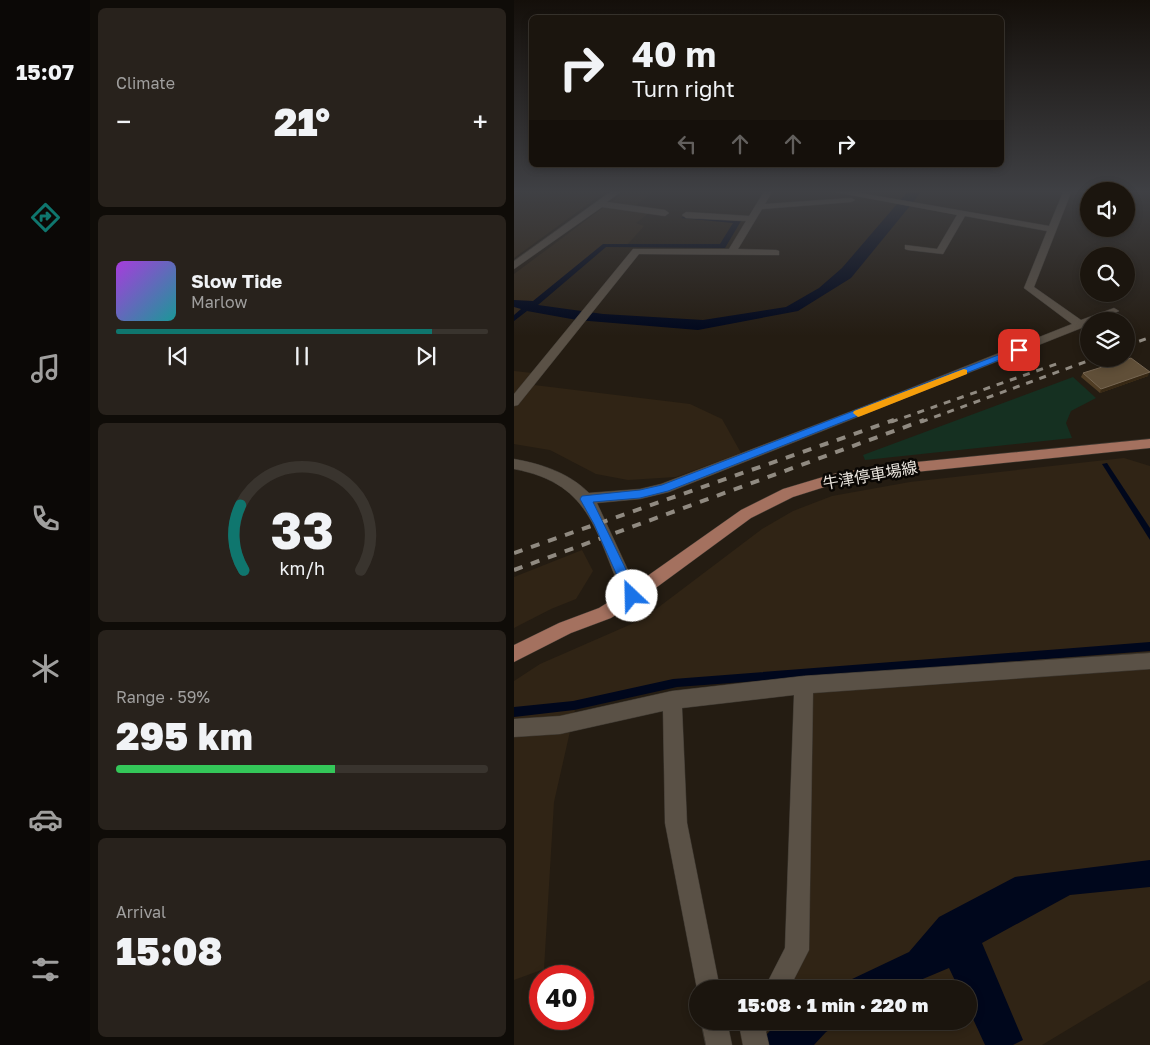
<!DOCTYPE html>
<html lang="en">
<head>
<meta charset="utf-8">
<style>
	:root { --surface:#1b150e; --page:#28221c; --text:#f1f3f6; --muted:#a09f9e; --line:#39342e; --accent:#0f766e }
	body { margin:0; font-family:"Golos Text","Noto Sans JP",sans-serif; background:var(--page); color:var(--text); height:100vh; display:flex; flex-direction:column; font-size:19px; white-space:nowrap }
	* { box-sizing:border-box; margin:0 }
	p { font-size:16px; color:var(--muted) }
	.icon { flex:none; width:28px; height:28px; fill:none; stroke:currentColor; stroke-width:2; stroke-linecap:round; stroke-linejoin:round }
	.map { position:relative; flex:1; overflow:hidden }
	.sheet { display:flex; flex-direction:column; gap:8px; padding:8px; background:#0f0c08; width:424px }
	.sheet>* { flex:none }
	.guide { position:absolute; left:15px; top:15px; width:475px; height:152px; border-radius:8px; box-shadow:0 2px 8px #0003,0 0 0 1px var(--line); background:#1b150e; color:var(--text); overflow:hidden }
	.fabs { position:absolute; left:566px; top:182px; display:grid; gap:10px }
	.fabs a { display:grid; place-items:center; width:55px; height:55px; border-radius:50%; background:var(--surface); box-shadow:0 2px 8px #0003,0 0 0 1px var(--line); font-size:25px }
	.speed { position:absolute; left:15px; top:965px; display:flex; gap:10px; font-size:25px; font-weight:700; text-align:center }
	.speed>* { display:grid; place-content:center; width:65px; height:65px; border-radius:50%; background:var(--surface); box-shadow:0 2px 8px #0003,0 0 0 1px var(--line); line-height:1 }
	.speed .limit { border:8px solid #d22; background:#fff; color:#111 }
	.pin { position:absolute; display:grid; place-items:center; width:42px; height:42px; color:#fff; margin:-21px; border-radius:10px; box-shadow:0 2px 8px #0006 }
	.me { position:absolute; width:55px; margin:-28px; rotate:336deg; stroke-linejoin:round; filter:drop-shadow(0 0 4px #0008) }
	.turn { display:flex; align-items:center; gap:18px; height:105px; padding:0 20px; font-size:22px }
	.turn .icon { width:65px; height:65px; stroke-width:2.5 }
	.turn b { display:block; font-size:35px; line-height:42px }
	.lanes { display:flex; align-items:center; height:48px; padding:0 20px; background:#0003; justify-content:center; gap:25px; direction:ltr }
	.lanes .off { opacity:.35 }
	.big { font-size:38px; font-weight:800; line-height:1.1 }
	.sheet .widget { flex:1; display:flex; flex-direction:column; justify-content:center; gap:8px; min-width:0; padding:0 18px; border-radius:8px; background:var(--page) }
	.sheet .dial { align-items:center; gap:0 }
	.dial svg { height:130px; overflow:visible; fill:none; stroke:var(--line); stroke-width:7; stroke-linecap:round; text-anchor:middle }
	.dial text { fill:var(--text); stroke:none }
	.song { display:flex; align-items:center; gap:15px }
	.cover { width:60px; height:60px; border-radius:8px; background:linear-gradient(135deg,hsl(280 70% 55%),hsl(180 70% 35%)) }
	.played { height:5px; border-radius:2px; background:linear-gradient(90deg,var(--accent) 85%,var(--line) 85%) }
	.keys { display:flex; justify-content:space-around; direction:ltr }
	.heat { display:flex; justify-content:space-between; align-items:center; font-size:28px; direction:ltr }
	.charge { height:8px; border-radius:4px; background:linear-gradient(90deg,#34c759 59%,var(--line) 0) }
	.trip { position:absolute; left:175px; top:980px; width:288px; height:50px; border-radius:25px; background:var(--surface); box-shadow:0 2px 8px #0003,0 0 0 1px var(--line); font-weight:800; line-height:50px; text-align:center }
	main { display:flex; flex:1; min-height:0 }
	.menu { display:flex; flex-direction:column; width:90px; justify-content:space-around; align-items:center; background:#0b0806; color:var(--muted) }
	.menu .icon { width:35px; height:35px }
	.menu .on { color:var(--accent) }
	.menu b { font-size:22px; color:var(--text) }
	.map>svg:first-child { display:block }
	.built { fill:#302415 }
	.green { fill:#153021 }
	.water { fill:#00071c }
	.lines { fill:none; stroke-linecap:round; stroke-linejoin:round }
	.minor-casing { stroke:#3d3831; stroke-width:1 }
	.major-casing { stroke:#3d3831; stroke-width:1 }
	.minor { fill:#5a5146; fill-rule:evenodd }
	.major { fill:#a4715f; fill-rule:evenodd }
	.rail-far1 { stroke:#908a81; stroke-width:3; stroke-dasharray:7 7; stroke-linecap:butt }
	.rail { stroke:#908a81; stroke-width:4; stroke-dasharray:9 9; stroke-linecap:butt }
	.wall { fill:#503d24 }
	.shaded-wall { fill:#372814 }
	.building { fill:#604f38; stroke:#766652 }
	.route { fill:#1a73e8; stroke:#114b97 }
	.slow { fill:#f59e0b }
	.labels { text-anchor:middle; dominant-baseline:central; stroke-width:5; stroke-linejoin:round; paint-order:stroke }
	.street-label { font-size:16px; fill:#e9e4dd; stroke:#0a0704 }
</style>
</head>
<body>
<main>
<nav class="menu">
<b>15:07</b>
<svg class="icon on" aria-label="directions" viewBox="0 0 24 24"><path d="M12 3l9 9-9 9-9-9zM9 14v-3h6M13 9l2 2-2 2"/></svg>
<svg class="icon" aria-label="music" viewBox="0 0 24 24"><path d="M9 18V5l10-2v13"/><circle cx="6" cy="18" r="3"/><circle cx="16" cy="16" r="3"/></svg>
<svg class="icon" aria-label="phone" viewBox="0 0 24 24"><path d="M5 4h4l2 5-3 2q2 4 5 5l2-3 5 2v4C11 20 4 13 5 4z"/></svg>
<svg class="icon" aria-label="climate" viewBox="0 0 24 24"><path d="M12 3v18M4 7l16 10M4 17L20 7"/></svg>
<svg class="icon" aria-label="car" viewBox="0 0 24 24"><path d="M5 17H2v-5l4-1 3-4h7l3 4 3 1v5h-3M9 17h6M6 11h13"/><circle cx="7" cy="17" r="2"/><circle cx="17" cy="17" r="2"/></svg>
<svg class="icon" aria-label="filters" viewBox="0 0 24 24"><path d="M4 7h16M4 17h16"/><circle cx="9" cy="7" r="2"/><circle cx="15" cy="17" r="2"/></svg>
</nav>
<section class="sheet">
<div class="widget"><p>Climate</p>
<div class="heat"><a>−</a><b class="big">21°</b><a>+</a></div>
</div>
<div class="widget">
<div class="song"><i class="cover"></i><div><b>Slow Tide</b><p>Marlow</p></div></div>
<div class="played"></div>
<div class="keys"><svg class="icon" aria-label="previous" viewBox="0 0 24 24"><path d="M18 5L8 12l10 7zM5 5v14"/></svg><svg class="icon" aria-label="pause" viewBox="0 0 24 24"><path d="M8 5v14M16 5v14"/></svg><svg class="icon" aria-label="next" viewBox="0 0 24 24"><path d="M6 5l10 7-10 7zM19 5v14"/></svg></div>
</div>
<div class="widget dial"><svg viewBox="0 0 100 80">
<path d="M14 69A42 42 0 1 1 86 69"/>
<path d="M14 69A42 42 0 0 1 12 29" stroke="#0f766e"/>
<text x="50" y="56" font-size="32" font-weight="700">33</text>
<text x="50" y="72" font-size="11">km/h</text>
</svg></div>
<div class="widget"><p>Range · 59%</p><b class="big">295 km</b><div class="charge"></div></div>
<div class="widget"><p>Arrival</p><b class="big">15:08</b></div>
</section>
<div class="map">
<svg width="637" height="1045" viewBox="0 0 637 1045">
	<rect width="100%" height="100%" fill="#241c12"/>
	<g class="built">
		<path d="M13,190H92V191L0,258V199Z"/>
		<path d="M115,190H141L118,209L136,212L122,223L130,226L113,245L90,246L0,318V274L110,192Z"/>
		<path d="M0,371L27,374L20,385L176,404L208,419L227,453L162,477L114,480L82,474L36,450L0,444Z"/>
		<path d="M610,458L636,466V980L528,1045H228L226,1035L234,1021H454V989H252L275,946L284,673L162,682L62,705L40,802L30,969L0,980V681L26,664L129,619L248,529L279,511L318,496L396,482Z"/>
		<path d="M68,550L79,571L62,599L37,609L0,628V577Z"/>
	</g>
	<path class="green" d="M559,377L582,398L557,411L552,423L558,438L351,460L349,455Z"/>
	<g class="water">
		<path d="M395,190H409L337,278L284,311L184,330L63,320L13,311L0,321V315L7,309L0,307V300L19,301L89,244H206L219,223L167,218L172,216L227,221L211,248L92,247L24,305L89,314L189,320L272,307L305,288L328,268Z"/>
		<path d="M593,463L636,528V540L588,464Z"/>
		<path d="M636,642V651L163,687L60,710L0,717V707L59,701L159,679Z"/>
		<path d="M636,860V887L556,895L468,943L509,1040L499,1045H471L454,1008V989H445L435,968L385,989H317L395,952L425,917L501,877Z"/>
		<path d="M265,1021H330L312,1032L300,1045H243Z"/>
	</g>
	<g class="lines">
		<defs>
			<g id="minor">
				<path d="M99,190H109L93,202L151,210L155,213L151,216L88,207L0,269V261Z"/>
				<path d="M251,190H259L251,204L337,198L341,200L337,202L248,209L224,249L262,250L265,251V255L125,254L4,405L0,406V394L119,249H215L232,221L172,218L168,215L172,212L235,216Z"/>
				<path d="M310,190H329L535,226L550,190H558L520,287L567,320L600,308L605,311L584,321H575V325L155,492L126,499L83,503L126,596L124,601L118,603L112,601C81,537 81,484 0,469V459C28,464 55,473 75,493L126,489L147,484L364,401L558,324L510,288L533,231L451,216L429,254L394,250L391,249V245L423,249L443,215Z"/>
				<path d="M637,653V669L299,693L295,950L275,989H250L271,948L280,695L168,708L173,823L206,989H184V994L151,823L149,711L46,734L0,737V719L46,716L158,691L290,676Z"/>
				<path d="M187,1021H213L218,1045H192Z"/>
				<path d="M230,1021H257L252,1032L255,1045H229L226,1030Z"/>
			</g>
			<path id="major" d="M637,439V448L372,475L320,484L279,497L237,518L124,601L97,618L57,633L0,662V645L45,623L85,608L112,591L227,510L269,489L319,474L372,465Z"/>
		</defs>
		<use href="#minor" class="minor-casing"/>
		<use href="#major" class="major-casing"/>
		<use href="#minor" class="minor"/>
		<use href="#major" class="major"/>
		<g class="rail-far1">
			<path d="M612,346L637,337"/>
			<path d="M377,422L548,362"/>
			<path d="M407,422L579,359"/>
		</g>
		<g class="rail">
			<path d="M0,553L380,420"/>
			<path d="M0,570L410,420"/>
		</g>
	</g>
	<path class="wall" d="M569,373L634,376L586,393L567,377Z"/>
	<path class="shaded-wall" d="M636,372L634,376L586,393L587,389Z"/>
	<path class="building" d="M617,358L636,372L587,389L569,373Z"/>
	<linearGradient id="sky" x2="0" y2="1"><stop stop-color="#140f0a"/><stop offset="0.57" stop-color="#3f4044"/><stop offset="1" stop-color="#3f4044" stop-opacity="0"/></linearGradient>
	<rect width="637" height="336" fill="url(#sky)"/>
	<path class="route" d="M505,347L508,348V351L154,491L126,498L79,502L125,596L123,600L118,601L114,600L80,524L66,499L68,496L126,490L148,485Z"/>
	<path class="slow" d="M450,369L453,370V374L347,416L344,417L339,413L340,411Z"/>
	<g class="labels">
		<g class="street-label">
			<text transform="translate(356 475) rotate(-10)">牛津停車場線</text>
		</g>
	</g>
</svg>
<div class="fabs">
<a><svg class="icon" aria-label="sound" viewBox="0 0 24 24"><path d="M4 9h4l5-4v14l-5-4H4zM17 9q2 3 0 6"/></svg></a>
<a><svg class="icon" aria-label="search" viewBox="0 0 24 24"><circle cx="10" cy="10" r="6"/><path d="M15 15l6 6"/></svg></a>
<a><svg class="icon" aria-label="layers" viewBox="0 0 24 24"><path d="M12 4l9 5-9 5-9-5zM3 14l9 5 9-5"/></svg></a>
</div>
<div class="speed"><div class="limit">40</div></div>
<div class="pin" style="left:505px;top:350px;background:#d93025"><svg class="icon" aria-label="arrive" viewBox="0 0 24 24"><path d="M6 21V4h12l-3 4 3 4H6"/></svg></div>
<svg class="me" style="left:118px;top:596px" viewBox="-20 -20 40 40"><circle r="19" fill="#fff"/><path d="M0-13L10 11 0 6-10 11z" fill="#1a73e8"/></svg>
<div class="trip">15:08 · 1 min · 220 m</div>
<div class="guide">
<div class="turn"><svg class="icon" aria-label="right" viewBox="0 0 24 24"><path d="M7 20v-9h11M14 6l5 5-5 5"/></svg><div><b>40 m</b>Turn right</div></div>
<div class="lanes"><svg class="icon off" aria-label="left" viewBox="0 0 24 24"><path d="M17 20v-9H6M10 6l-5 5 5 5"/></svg><svg class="icon off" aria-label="ahead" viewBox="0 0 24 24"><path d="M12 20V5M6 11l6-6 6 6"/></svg><svg class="icon off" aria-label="ahead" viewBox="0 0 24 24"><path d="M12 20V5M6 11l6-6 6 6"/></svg><svg class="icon" aria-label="right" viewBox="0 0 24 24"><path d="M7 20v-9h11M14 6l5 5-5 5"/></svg></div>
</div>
</div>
</main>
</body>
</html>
